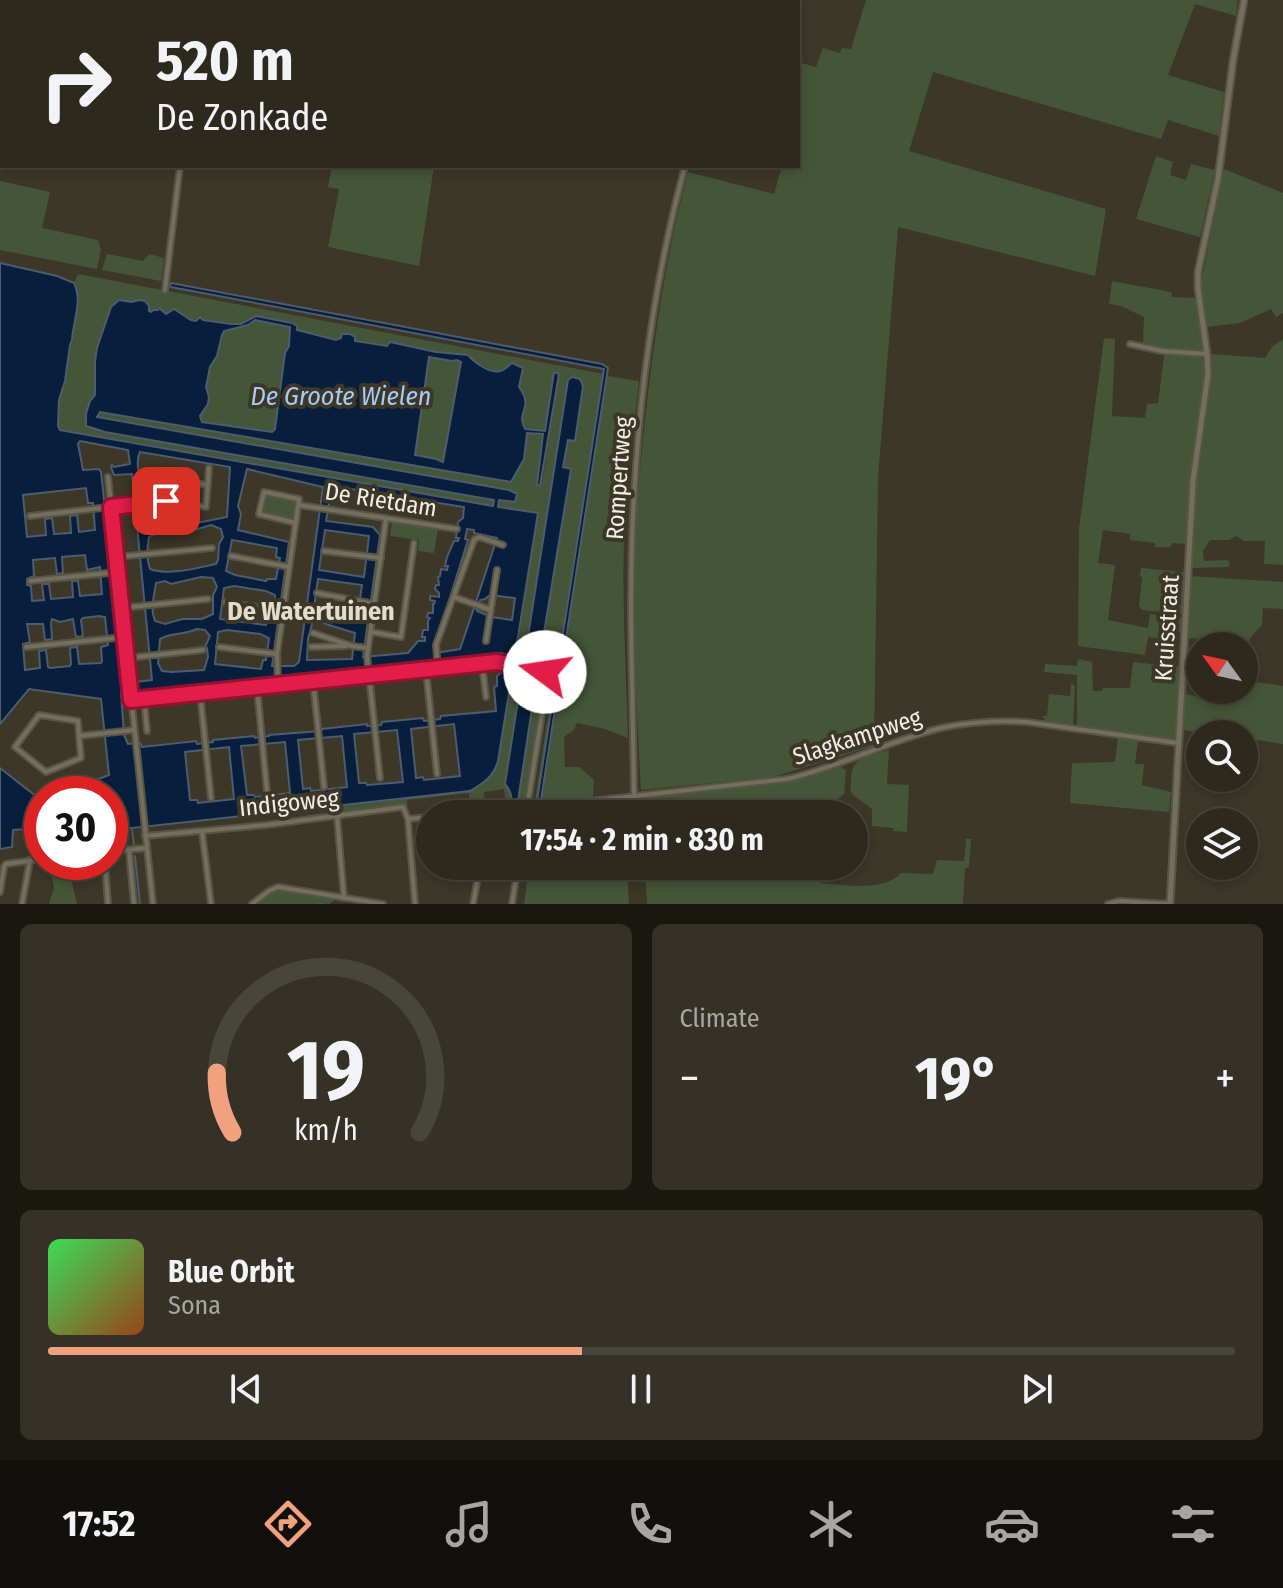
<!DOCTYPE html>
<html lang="en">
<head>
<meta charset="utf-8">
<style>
	:root { --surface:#2d291d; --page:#353126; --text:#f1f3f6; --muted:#a7a6a4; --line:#48453b; --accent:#f2a17e }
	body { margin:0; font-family:"Fira Sans Condensed",sans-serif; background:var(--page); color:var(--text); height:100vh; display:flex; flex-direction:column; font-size:30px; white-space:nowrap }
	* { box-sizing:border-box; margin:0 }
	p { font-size:26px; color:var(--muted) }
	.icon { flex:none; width:44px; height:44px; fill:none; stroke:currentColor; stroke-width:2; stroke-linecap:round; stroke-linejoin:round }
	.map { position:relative; height:904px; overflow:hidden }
	.drawer { display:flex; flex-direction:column; gap:20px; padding:20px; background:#191710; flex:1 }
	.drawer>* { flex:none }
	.top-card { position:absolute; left:0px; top:0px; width:800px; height:168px; box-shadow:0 4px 12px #0003,0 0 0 2px var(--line); background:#2d291d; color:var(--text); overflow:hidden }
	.needle { width:52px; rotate:303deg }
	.buttons { position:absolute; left:1186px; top:632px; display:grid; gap:16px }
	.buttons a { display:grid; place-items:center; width:72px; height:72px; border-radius:50%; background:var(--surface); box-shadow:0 4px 12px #0003,0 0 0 2px var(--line); font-size:40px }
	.speed { position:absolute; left:24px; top:776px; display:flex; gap:16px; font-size:40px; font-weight:700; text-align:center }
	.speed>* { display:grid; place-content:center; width:104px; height:104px; border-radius:50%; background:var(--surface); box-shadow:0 4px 12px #0003,0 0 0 2px var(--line); line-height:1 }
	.speed .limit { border:12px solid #d22; background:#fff; color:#111 }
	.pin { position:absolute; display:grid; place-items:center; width:68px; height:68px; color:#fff; margin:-34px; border-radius:16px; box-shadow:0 4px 12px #0006 }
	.me { position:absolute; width:88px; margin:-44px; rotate:284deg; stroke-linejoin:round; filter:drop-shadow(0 0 6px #0008) }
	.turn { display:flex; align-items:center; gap:28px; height:168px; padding:0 24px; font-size:36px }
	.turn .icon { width:104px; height:104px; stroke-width:2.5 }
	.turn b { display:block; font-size:56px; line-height:68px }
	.big { font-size:60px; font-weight:700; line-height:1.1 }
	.drawer .widget { flex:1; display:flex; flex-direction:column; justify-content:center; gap:12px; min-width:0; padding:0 28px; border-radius:12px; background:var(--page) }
	.drawer .dial { align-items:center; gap:0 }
	.dial svg { height:208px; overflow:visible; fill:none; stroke:var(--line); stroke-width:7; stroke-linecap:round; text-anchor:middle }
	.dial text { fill:var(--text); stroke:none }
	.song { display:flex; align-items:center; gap:24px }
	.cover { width:96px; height:96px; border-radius:12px; background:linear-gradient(135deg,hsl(130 70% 55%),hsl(20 70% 35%)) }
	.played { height:8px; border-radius:4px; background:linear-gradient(90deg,var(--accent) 45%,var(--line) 45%) }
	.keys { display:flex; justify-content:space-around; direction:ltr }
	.heat { display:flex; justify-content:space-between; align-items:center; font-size:44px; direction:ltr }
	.drawer .tiles { flex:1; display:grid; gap:20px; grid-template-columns:1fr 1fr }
	.widget:last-child { grid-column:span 2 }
	.trip { position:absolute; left:416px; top:800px; width:452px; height:80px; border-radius:40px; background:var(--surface); box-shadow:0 4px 12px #0003,0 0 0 2px var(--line); font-weight:700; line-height:80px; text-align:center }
	.dock { display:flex; height:128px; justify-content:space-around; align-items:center; background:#12100c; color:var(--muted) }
	.dock .icon { width:56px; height:56px }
	.dock .on { color:var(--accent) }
	.dock b { font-size:36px; color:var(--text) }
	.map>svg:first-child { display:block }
	.green { fill:#455638 }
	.water { fill:#071e3c; stroke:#4d5c6e; stroke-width:2; fill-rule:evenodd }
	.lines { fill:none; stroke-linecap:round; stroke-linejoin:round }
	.stream { stroke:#4d5c6e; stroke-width:2 }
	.minor-casing { stroke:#595546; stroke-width:8 }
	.tertiary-casing { stroke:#595546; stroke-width:9 }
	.minor { stroke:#736f5c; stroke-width:4 }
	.tertiary { stroke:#736f5c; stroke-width:5 }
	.route-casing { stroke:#92132f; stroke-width:20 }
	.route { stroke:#e11d48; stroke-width:14 }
	.labels { text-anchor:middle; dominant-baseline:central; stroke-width:8; stroke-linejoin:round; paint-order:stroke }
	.street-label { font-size:24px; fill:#f1eee4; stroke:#3c3727 }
	.water-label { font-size:26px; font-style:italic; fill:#a7caf8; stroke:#3c3727 }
	.neighbourhood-label { font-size:26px; font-weight:bold; fill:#e3deca; stroke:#3c3727 }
</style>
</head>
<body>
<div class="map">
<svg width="1283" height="904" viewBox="0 0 1283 904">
	<rect width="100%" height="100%" fill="#3c3727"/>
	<g class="green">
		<path d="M0,0H201V2H2V128L0,127Z"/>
		<path d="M866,0H1238L1236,16L1195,4L1168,75L1224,92L1219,136L1168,120L1161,139L933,72L909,151L1106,209L1095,276L898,227L878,478L874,746L773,777L641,790C636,703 632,615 636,528C637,489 642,451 646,412C655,331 667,251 688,172L774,194L782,166H798V62L816,67L823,48L840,53L842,48L851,49Z"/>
		<path d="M1156,156L1173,162L1170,175L1186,180L1191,164L1215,170L1200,237L1136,219Z"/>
		<path d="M332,166H434L419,266L328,247L339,189L328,187Z"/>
		<path d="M1224,169L1283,193V313L1276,317L1271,309L1240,323L1206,327L1202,301V278Z"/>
		<path d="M0,181L50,192L42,228L98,240L101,250L97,269L0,250Z"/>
		<path d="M107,254L143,261L149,254L164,258L161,281L102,270Z"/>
		<path d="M78,274L604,374L535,814H533L554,677C553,667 548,665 539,663L571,470L563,468L568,440H575L583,386L568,380L537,587L524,661L516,659L538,513L498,507L499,500L514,492L97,417L100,412L511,482L524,458L527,433L543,434L542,484L559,374L554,372L545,431L525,429C518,415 530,409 525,396C523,392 520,388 518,384C515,377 513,370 510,364L499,372L493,371L472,360L468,355L436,352L390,342L387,346L341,338L336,340L296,330L297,326L257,317L241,324H231L203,319L190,320L174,310L166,315L158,311L152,313L132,302L122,300L97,348L95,362V395L90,401L85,424L89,428L495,500L494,506L59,429L58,426L59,400L65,381L78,301V291L74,283Z"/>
		<path d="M1112,281L1171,292L1172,297L1196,298L1203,352L1199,353L1165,350L1143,345L1144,317L1121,306L1109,304Z"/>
		<path d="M254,320L290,327L289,346L285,353L275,429L272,433L202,422L200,417L208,404L206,387L210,367L217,356L222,335L224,331L248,325Z"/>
		<path d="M1104,338L1115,339L1112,416L1145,418L1147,404L1158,403L1164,356L1167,353L1200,356L1204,360V381L1190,482L1186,544L1172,543L1171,547H1155V543L1130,540V534L1103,530L1098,563L1115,565L1108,620L1148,628L1150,614L1182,618L1181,632L1162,630L1161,639L1148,637L1145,655L1078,646L1079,529Z"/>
		<path d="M1283,339V565L1264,564L1265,541H1244L1236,536L1229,540H1210L1203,551L1204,561L1227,560L1230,563L1229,567L1191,568L1197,477L1210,385L1211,354L1265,358L1272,347Z"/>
		<path d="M429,357L452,361L457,360L461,362L444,462L436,459L415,455Z"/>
		<path d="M607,376L639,381C633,434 626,487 624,540C622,606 626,672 628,738L605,729L577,723L574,730L564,737L565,767H579L594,780L593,797L543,803L546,811L540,806Z"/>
		<path d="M153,480H160L199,486L198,489H194L193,496L197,497L196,503L157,500L147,483Z"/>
		<path d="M262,490L303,497L300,523L257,513Z"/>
		<path d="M392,522L438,529L434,553L418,551L419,540L390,536Z"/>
		<path d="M1141,568L1184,572L1182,614L1142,610L1139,606L1142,579L1140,575Z"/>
		<path d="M1190,576L1283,582V609L1263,608L1262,625L1250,638L1249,642L1187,638Z"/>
		<path d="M1078,659L1092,662L1093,691H1102L1103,688H1130L1133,662L1179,667L1175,738L1168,739L1077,725V675L1044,672L1045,664L1077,666Z"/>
		<path d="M514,670L522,671L505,784C512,794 514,803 506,814H496L506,804L504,789L484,792L485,807L499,806L493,811H470L469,793L407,800L408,812L405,808L329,815V807L464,792C481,788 493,777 498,761Z"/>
		<path d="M531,671L534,673L537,681L543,684L523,814H516L533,702L527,700Z"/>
		<path d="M1244,680L1283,686V744L1244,738V734H1211L1182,730L1183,693L1207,699L1218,690H1244Z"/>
		<path d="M1071,683L1075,686L1073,726L1047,722L1042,716H1047L1049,694L1070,696Z"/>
		<path d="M1118,737L1138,740L1135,764H1144L1142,785L1171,792L1169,812L1070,803L1072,763L1115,762Z"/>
		<path d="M889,750L887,784L909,785L907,832L894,831L893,828L872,826V809C867,804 853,797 851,792C850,790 851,781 851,779C852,755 869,757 889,750Z"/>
		<path d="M840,766L846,770L844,794C833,802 816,813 801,807C793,804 794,803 783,802L781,814H642V798L646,797L784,781Z"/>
		<path d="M966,839H971L969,867L965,868L963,904H647L645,866H822L821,883C844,885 885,892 901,873L933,874L937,860L964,861Z"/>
		<path d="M67,862L77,904H49L54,887L49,863Z"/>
		<path d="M529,866H627L629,904H524Z"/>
		<path d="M276,890L333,898L334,900L330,904H255Z"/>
	</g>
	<g class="water">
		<path d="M0,263L57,276L74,283C83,301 73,321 72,340L70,345L65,381L59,400L58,426L60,430L493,506L494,500L105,432L86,426V414L90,401L95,395V362L97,348L111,307L119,300L132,302L139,300L145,301L149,306V311L151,312L153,310H158L159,308L166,314L174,309L191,320L196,321L200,317L203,320L231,324H241L256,316L292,323L297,326V330L336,340L341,338L342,334H350L355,337V341L387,346L390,342L436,352L468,355C474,362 490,374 500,371C505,370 508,366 512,363L523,368L519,387C535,409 515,411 525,429L545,431L554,372L559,374L540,486L537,485L543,434L527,433L524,459L511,482L100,412L97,417L509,490L517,494L515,502L499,500L498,507L538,513L498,761C493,777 484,783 470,791L114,830L113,821H110V794H59L109,775L101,699L29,689L0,724ZM255,320L290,327L289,346L285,353L275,429L272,432L202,422L200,416L208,404L209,397L206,387L210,367L217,356L222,335L224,331L248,325ZM429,357L452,361L457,360L461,362L443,462L436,459L415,455ZM80,441L128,450L130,464L114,467L112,465L111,467L114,475L132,474L152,680L135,682L134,680L125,682L124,681L101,472L99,469L83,470L78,444ZM140,452L230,467L227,517L192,524L163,522L146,523C139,515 142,502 146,493C141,480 134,465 140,452ZM247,469L323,487L299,662L294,666H272L289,542L238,530L241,514L238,506ZM332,486L464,507L463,518L458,522L456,538H459L458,541H454L447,557L445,566H448L447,570L441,569L440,576L438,577L439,585H436L435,589L439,593V597L430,596V600L435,601L434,604H433V613H428L427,617L430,618L428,621V630H423L422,637H425V641H418L408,653L363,657L380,535L373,527L326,521ZM86,488L88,503H93L95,530L79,532L77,515L70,516L71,533L54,534L52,518L45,519L46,535L27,537L23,495ZM211,525L221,529L223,537L219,544L218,560L216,564C196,568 169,576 150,569C146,558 147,548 149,537C158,531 166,533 174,529L179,531L185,528L194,530ZM467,529L474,530V533L497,538L476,602L479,603L480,600L485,599L490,595L515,598L512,620L492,617L477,611V609L474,608L460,649L435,653V646L468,540L465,539ZM325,530L369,536L364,577L319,570ZM232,540L277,548L276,557L280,558L276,579H267L266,581L235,575L226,571ZM85,555L87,570L100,567L102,594L80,596L78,581H72L73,597L51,599L49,584H42L44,600L32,601L31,586L27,585V579L34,576L33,560L55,558L57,574L63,573L62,557ZM201,577L213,578L217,587L213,595V614L202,619H182L165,624L155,621C150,610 154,596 156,583L165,581L171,584ZM318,579L362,585L357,620L314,607ZM234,586L266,591L275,595L272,617H268L266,625L220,619L224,588ZM99,616L105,617L108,645L101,647L102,661L101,663L79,664L77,647L70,648L71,664L70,666L50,668L48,667L46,650L39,651L40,668L25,670L23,644L30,642L27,624H43L45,640L52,639L51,623L52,619L60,622L73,619L76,637L83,636L81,620L83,618ZM313,620L355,633L352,659L307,660L308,639ZM197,629L205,630L210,636L205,647L207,648L208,657L204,670L172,672L162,671L158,663L160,639C173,632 185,635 197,629ZM227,630L260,634L269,638L266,660H263L261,669L215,664L218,632ZM501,653L505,654V656L503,671L497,676V686L494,687L496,711L441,716L440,719L424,721L423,718L382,722L381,725L367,726V724L322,729L321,731L269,735V736L255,738L254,736L213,740V742L197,744L196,741L142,747L140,743L128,744L124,735L121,693ZM454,724L460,776L424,780L423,777L416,778L411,729ZM397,730L403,782L367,785L366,783H359L354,734ZM342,736L347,787L311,791L310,788L303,789L298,740ZM285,742L290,793L255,797L254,795H247L241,746ZM229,747L234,799L198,803L197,800H190L185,752Z"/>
		<path d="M171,283L602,364L608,368L540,806L546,811L623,804L627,802L628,806L622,805L616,808L625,814C617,813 613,808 606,808C584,805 560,818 538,812L535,814L604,369L171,287L170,285Z"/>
		<path d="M572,377L580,379L583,386L575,441L568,440L563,467L571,469L539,663H532L527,700L533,702L516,814H506C514,804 513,793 505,784L568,380Z"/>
		<path d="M0,768L42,801V828L13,830L12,847L0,849Z"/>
	</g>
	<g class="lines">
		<g class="stream">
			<path d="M132,828L134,845"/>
			<path d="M135,856L140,904"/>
			<path d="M319,904H321"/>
		</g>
		<defs>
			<g id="minor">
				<path d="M206,2L207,0"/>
				<path d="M734,2L735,0"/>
				<path d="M165,290L180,166"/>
				<path d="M1130,344L1162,351L1207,354"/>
				<path d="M108,477L153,904"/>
				<path d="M155,501L154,495L144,479L160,478L208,485"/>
				<path d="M299,505L457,529"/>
				<path d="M30,516L155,502L166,501L206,507L209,468"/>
				<path d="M324,551L381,558"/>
				<path d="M231,556L289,567"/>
				<path d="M116,557L212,548"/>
				<path d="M30,581L118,572"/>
				<path d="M317,593L374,604"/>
				<path d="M454,597L491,610"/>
				<path d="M225,602L282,611"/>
				<path d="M122,608L208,599"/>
				<path d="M371,632L401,637L414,543"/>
				<path d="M313,633L352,646L368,648"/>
				<path d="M486,641L497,570"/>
				<path d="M26,647L125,637"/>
				<path d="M219,647L276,654"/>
				<path d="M311,647L346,646"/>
				<path d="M127,658L203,650"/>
				<path d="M482,664L486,697"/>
				<path d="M438,669L436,645L474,540L479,537L503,545"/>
				<path d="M426,670L437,774"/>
				<path d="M313,681L324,787"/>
				<path d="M278,685L277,654L299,499L264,492L259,514L296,523"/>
				<path d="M257,687L267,792"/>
				<path d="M200,693L211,798"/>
				<path d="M144,699L147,731"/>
				<path d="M131,700L498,662L538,668L546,674L547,682L526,814"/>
				<path d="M79,736L81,758L46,772L15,747L39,715L78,721L79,736L134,730"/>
				<path d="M380,778L367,656L386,518"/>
				<path d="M634,796C633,697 628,597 634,497C640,387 656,273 685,166"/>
				<path d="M547,806L787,779C840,767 888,741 941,728C969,722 998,720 1027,722L1178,743"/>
				<path d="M460,814L483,812L487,814"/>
				<path d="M337,816L344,898"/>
				<path d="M408,819L415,904"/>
				<path d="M202,831L211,904"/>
				<path d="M145,836L266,825L403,807L408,819L430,817"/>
				<path d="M129,850L134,904"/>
				<path d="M110,851L147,848"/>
				<path d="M105,862L108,904"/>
				<path d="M0,892L4,867L6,864L42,859"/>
				<path d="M22,904L30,860"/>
				<path d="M252,904L269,891L278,887L383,904"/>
				<path d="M473,904L480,866"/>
				<path d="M512,904L518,866"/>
				<path d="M1108,904L1119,901L1169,904"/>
			</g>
			<path id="tertiary" d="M1170,904L1193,481L1208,374L1207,354L1198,288V272L1218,179L1233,61L1244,0"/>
		</defs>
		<use href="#minor" class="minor-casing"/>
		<use href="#tertiary" class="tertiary-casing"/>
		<use href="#minor" class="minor"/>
		<use href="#tertiary" class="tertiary"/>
	</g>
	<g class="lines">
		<defs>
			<path id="route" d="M166,501L111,507L131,700L496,662L538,668L545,672"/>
		</defs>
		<use href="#route" class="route-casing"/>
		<use href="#route" class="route"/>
	</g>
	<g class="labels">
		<g class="street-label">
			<text transform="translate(619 478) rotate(-86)">Rompertweg</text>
			<text transform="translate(381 500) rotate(9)">De Rietdam</text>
			<text transform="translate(1167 628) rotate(-86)">Kruisstraat</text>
			<text transform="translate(857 737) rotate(-18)">Slagkampweg</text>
			<text transform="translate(289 803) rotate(-6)">Indigoweg</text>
		</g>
		<g class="water-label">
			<text x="341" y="396">De Groote Wielen</text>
		</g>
		<g class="neighbourhood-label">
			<text x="311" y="611">De Watertuinen</text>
		</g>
	</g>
</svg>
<div class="buttons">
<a><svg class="needle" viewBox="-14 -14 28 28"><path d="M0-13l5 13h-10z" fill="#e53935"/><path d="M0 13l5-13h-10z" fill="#a7a6a4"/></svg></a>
<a><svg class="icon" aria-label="search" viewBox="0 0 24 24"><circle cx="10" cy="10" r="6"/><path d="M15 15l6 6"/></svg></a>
<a><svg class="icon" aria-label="layers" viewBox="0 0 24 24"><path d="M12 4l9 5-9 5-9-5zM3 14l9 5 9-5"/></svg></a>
</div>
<div class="speed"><div class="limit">30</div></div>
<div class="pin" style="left:166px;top:501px;background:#d93025"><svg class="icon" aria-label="arrive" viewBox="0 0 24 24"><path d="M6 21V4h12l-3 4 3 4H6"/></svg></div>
<svg class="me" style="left:545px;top:672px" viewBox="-20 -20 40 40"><circle r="19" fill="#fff"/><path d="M0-13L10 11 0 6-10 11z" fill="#e11d48"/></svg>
<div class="trip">17:54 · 2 min · 830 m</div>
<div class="top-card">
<div class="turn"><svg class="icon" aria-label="right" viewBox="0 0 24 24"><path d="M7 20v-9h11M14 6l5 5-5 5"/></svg><div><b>520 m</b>De Zonkade</div></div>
</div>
</div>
<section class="drawer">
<div class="tiles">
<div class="widget dial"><svg viewBox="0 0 100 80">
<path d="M14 69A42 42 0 1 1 86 69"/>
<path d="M14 69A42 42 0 0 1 8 46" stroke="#f2a17e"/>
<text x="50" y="56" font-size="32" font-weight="700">19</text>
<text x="50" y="72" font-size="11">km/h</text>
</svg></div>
<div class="widget"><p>Climate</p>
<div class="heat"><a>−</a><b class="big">19°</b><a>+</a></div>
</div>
<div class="widget">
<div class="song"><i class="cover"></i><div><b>Blue Orbit</b><p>Sona</p></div></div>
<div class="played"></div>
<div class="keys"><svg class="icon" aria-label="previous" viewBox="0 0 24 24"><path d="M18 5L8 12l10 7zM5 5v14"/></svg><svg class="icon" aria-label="pause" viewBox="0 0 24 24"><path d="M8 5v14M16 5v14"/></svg><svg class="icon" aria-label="next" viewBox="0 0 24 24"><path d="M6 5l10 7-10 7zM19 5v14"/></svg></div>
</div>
</div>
</section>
<nav class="dock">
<b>17:52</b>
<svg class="icon on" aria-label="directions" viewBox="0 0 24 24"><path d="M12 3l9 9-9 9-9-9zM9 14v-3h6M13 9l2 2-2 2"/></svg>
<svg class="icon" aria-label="music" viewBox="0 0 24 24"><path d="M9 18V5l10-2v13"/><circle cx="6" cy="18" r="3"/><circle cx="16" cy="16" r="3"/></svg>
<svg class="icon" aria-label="phone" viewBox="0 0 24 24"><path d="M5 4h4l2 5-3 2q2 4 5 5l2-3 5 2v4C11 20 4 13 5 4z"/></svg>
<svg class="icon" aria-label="climate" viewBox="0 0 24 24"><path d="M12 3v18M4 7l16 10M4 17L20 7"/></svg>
<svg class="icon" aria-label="car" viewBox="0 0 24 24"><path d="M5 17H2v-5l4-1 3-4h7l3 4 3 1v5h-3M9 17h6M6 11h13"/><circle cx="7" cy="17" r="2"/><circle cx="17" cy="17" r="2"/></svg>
<svg class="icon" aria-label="filters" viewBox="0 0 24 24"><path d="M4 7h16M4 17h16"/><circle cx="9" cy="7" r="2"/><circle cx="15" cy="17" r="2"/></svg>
</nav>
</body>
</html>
